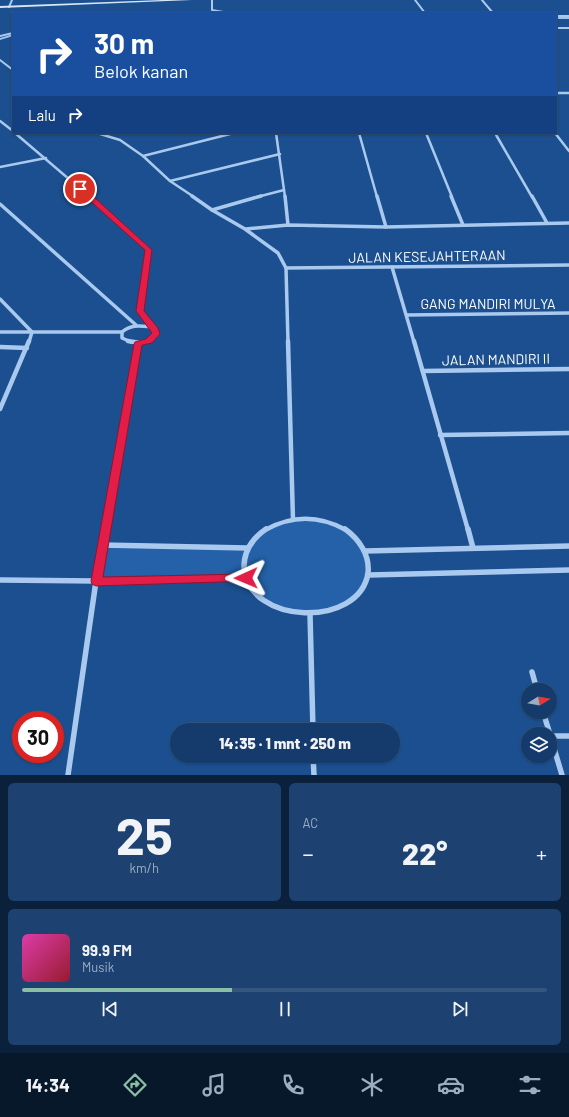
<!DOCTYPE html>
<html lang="id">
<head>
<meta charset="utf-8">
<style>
	:root { --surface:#143b6b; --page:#1d4271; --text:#f1f3f6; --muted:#9dadc1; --line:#33557e; --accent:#8abfa5 }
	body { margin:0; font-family:Barlow,sans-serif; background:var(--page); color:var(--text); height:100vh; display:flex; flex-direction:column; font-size:15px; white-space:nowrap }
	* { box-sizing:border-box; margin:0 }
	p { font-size:13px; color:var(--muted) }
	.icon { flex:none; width:22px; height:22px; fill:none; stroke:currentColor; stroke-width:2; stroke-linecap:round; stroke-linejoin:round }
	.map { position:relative; height:775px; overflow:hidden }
	.panel { display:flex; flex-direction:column; gap:8px; padding:8px; background:#0b203b; flex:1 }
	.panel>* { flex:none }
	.top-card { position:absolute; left:12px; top:12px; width:545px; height:122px; border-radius:0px; box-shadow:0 1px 3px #0004,0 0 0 1px var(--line); background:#1a4fa0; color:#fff; overflow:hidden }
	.needle { width:26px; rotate:79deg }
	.buttons { position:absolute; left:521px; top:683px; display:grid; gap:8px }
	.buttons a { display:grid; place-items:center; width:36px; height:36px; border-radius:50%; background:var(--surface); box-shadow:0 1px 3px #0004,0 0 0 1px var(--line); font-size:20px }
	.speed { position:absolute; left:12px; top:711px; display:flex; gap:8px; font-size:20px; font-weight:700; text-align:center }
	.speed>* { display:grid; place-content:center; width:52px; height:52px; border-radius:50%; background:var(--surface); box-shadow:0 1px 3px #0004,0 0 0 1px var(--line); line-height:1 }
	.speed .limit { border:6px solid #d22; background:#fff; color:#111 }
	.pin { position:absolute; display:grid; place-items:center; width:34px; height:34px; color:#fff; margin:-17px; border:2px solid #fff; border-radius:50%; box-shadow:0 1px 4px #0007 }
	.me { position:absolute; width:44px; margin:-22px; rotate:269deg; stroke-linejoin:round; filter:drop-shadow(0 0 3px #0008) }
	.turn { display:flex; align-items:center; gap:14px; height:84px; padding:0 16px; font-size:18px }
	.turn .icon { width:52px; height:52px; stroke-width:2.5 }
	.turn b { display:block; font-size:28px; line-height:34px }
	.then { display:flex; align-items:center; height:38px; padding:0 16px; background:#0003; gap:8px; font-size:15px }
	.big { font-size:30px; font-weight:800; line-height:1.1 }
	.panel .tile { flex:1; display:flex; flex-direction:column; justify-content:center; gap:6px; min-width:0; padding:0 14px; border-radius:6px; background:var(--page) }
	.panel .dial { align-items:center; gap:0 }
	.dial b { font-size:52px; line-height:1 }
	.song { display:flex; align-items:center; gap:12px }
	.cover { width:48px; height:48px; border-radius:6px; background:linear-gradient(135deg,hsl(320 70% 55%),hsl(350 70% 35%)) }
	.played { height:4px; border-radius:2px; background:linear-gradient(90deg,var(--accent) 40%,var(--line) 40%) }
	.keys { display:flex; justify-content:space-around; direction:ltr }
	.heat { display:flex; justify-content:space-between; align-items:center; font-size:22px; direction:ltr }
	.panel .tiles { flex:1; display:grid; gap:8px; grid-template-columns:1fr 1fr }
	.tile:last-child { grid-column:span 2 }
	.trip { position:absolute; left:170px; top:723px; width:230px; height:40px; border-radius:20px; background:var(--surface); box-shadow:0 1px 3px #0004,0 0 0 1px var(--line); font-weight:800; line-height:40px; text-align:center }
	.dock { display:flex; height:64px; justify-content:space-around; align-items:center; background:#08182b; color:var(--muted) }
	.dock .icon { width:28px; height:28px }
	.dock .on { color:var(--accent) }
	.dock b { font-size:18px; color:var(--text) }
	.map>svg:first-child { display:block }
	.green { fill:#2461a8 }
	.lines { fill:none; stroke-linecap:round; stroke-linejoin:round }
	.stream { fill:#9cc4f0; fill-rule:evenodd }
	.street-far4 { stroke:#a9c9ee; stroke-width:2 }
	.street-far3 { stroke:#a9c9ee; stroke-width:2.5 }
	.street-far2 { stroke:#a9c9ee; stroke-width:3.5 }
	.street-far1 { stroke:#a9c9ee; stroke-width:4.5 }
	.street { stroke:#a9c9ee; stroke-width:5.5 }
	.secondary { fill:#d6e6fa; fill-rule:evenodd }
	.route { fill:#e11d48; stroke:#92132f }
	.labels { text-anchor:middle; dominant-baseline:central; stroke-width:4; stroke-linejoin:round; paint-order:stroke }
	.street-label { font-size:14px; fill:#fff; stroke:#1b4f8f }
</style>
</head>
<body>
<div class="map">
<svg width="569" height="775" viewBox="0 0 569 775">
	<rect width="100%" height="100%" fill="#1b4f8f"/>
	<path class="green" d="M313,518L349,533L368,560L362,590L349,602L310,614L269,604L245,578L96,581L102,545L248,548C270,522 282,524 313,518Z"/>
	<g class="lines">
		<g class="stream">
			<rect x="556" y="17" width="13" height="2"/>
			<path d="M13,34V36L0,40V38Z"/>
		</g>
		<g class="street-far4">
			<path d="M212,0V10L229,13"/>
			<path d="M415,0L425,13"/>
			<path d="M482,0L493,13"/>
			<path d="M9,7L12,0"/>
			<path d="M556,16H569"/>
			<path d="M556,28H569"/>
			<path d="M0,36L13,33"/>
			<path d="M0,60L13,70"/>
		</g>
		<g class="street-far3">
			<path d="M556,93H569"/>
			<path d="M0,121L13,131"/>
			<path d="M15,133L90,197"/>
			<path d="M97,133L120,140L143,156L170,181L194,197"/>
			<path d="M276,133L285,197"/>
			<path d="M359,133L377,197"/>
			<path d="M426,133L452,197"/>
			<path d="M495,133L532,197"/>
			<path d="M555,133L569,151"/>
			<path d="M143,156L234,133"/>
			<path d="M0,167L46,158"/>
			<path d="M170,181L280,154"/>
			<path d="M257,197L284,190"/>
		</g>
		<g class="street-far2">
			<path d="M89,196L149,250L140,311L152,327"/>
			<path d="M192,196L212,210L245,229L278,253L286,268L288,342"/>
			<path d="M285,196L288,225"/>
			<path d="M377,196L386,227"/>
			<path d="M451,196L463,225"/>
			<path d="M532,196L547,223"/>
			<path d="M0,204L136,325"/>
			<path d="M212,210L261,196"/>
			<path d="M246,229L288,225L386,227L569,223"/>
			<path d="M392,267L414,342"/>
			<path d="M286,268L569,265"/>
			<path d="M0,299L32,332"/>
			<path d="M407,315L569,313"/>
			<path d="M0,332H122"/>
			<path d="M29,342L32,332"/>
			<path d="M131,342L122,338V332C132,324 140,326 152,327L156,334L153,338L145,342"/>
		</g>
		<g class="street-far1">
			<path d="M128,341L140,343L148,341"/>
			<path d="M288,341L293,520"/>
			<path d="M414,341L468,530"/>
			<path d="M0,347L27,348"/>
			<path d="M423,371L569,369"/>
			<path d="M0,409L29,341"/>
			<path d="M440,435L569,433"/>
			<path d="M105,530L139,343"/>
			<path d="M265,530C292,515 319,515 346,530"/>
		</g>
		<g class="street">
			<path d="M266,529C253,538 244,551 244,567C248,626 360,628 368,573C370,555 359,539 345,529"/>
			<path d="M468,529L473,548"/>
			<path d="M102,545L248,548"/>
			<path d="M365,551L569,546"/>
			<path d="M369,575L569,570"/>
			<path d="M0,580L96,581L245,578"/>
			<path d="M310,614L313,730"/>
			<path d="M532,672L537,690"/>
			<path d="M543,712L550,734"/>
			<path d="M550,735L562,775"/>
			<path d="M550,736H569"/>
			<path d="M313,756L314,775"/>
			<path d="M68,775L96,581L105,529"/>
		</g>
		<path class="secondary" d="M162,0H192L0,8V6Z"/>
	</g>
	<path class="route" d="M78,187H83L152,250L144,311L158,328L160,334L152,343L142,345L103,577L246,574L250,575L251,578L250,581L96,586L92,584L91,581L134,344L135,342L146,339L152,333L136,311L145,250L78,190Z"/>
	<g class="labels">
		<g class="street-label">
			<text transform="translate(427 256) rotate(-1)">JALAN KESEJAHTERAAN</text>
			<text x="488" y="303">GANG MANDIRI MULYA</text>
			<text transform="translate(496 359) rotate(-1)">JALAN MANDIRI II</text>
		</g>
	</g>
</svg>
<div class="buttons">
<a><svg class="needle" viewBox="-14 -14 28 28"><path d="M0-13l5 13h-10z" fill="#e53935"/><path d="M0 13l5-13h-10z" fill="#9dadc1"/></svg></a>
<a><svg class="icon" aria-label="layers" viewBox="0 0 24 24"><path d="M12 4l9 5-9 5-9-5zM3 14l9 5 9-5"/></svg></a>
</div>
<div class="speed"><div class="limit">30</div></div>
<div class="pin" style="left:80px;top:189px;background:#d93025"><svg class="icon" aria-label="arrive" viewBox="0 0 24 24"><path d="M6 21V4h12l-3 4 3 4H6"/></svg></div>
<svg class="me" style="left:246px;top:578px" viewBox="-20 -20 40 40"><path d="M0-17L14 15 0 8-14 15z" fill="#e11d48" stroke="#fff" stroke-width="4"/></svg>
<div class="trip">14:35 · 1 mnt · 250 m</div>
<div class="top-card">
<div class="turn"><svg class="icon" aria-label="right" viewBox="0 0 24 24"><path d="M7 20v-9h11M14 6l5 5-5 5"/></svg><div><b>30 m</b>Belok kanan</div></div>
<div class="then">Lalu<svg class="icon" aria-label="right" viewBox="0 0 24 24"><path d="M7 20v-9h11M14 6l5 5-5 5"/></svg></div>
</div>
</div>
<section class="panel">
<div class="tiles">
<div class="tile dial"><b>25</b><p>km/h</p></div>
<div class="tile"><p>AC</p>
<div class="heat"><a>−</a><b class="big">22°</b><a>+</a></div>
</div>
<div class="tile">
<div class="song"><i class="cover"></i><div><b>99.9 FM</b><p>Musik</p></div></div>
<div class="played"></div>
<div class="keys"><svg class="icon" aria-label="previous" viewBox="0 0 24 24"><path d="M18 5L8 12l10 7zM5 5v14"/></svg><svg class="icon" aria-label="pause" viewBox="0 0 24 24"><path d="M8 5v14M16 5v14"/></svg><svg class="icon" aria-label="next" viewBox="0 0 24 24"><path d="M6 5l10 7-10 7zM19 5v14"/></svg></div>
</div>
</div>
</section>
<nav class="dock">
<b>14:34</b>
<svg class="icon on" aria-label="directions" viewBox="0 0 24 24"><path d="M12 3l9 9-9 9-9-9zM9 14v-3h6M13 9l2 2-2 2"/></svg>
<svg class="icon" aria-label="music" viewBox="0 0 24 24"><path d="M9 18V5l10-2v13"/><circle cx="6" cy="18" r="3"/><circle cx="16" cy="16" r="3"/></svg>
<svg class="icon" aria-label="phone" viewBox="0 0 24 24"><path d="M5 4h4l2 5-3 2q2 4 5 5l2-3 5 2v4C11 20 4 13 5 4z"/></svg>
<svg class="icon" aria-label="climate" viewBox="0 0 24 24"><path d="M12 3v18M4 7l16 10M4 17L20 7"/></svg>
<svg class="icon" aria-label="car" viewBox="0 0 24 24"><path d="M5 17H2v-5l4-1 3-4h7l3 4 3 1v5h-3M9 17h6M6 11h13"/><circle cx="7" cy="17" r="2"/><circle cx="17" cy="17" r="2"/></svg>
<svg class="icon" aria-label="filters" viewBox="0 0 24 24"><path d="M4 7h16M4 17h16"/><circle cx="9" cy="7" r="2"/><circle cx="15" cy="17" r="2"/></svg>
</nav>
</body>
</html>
